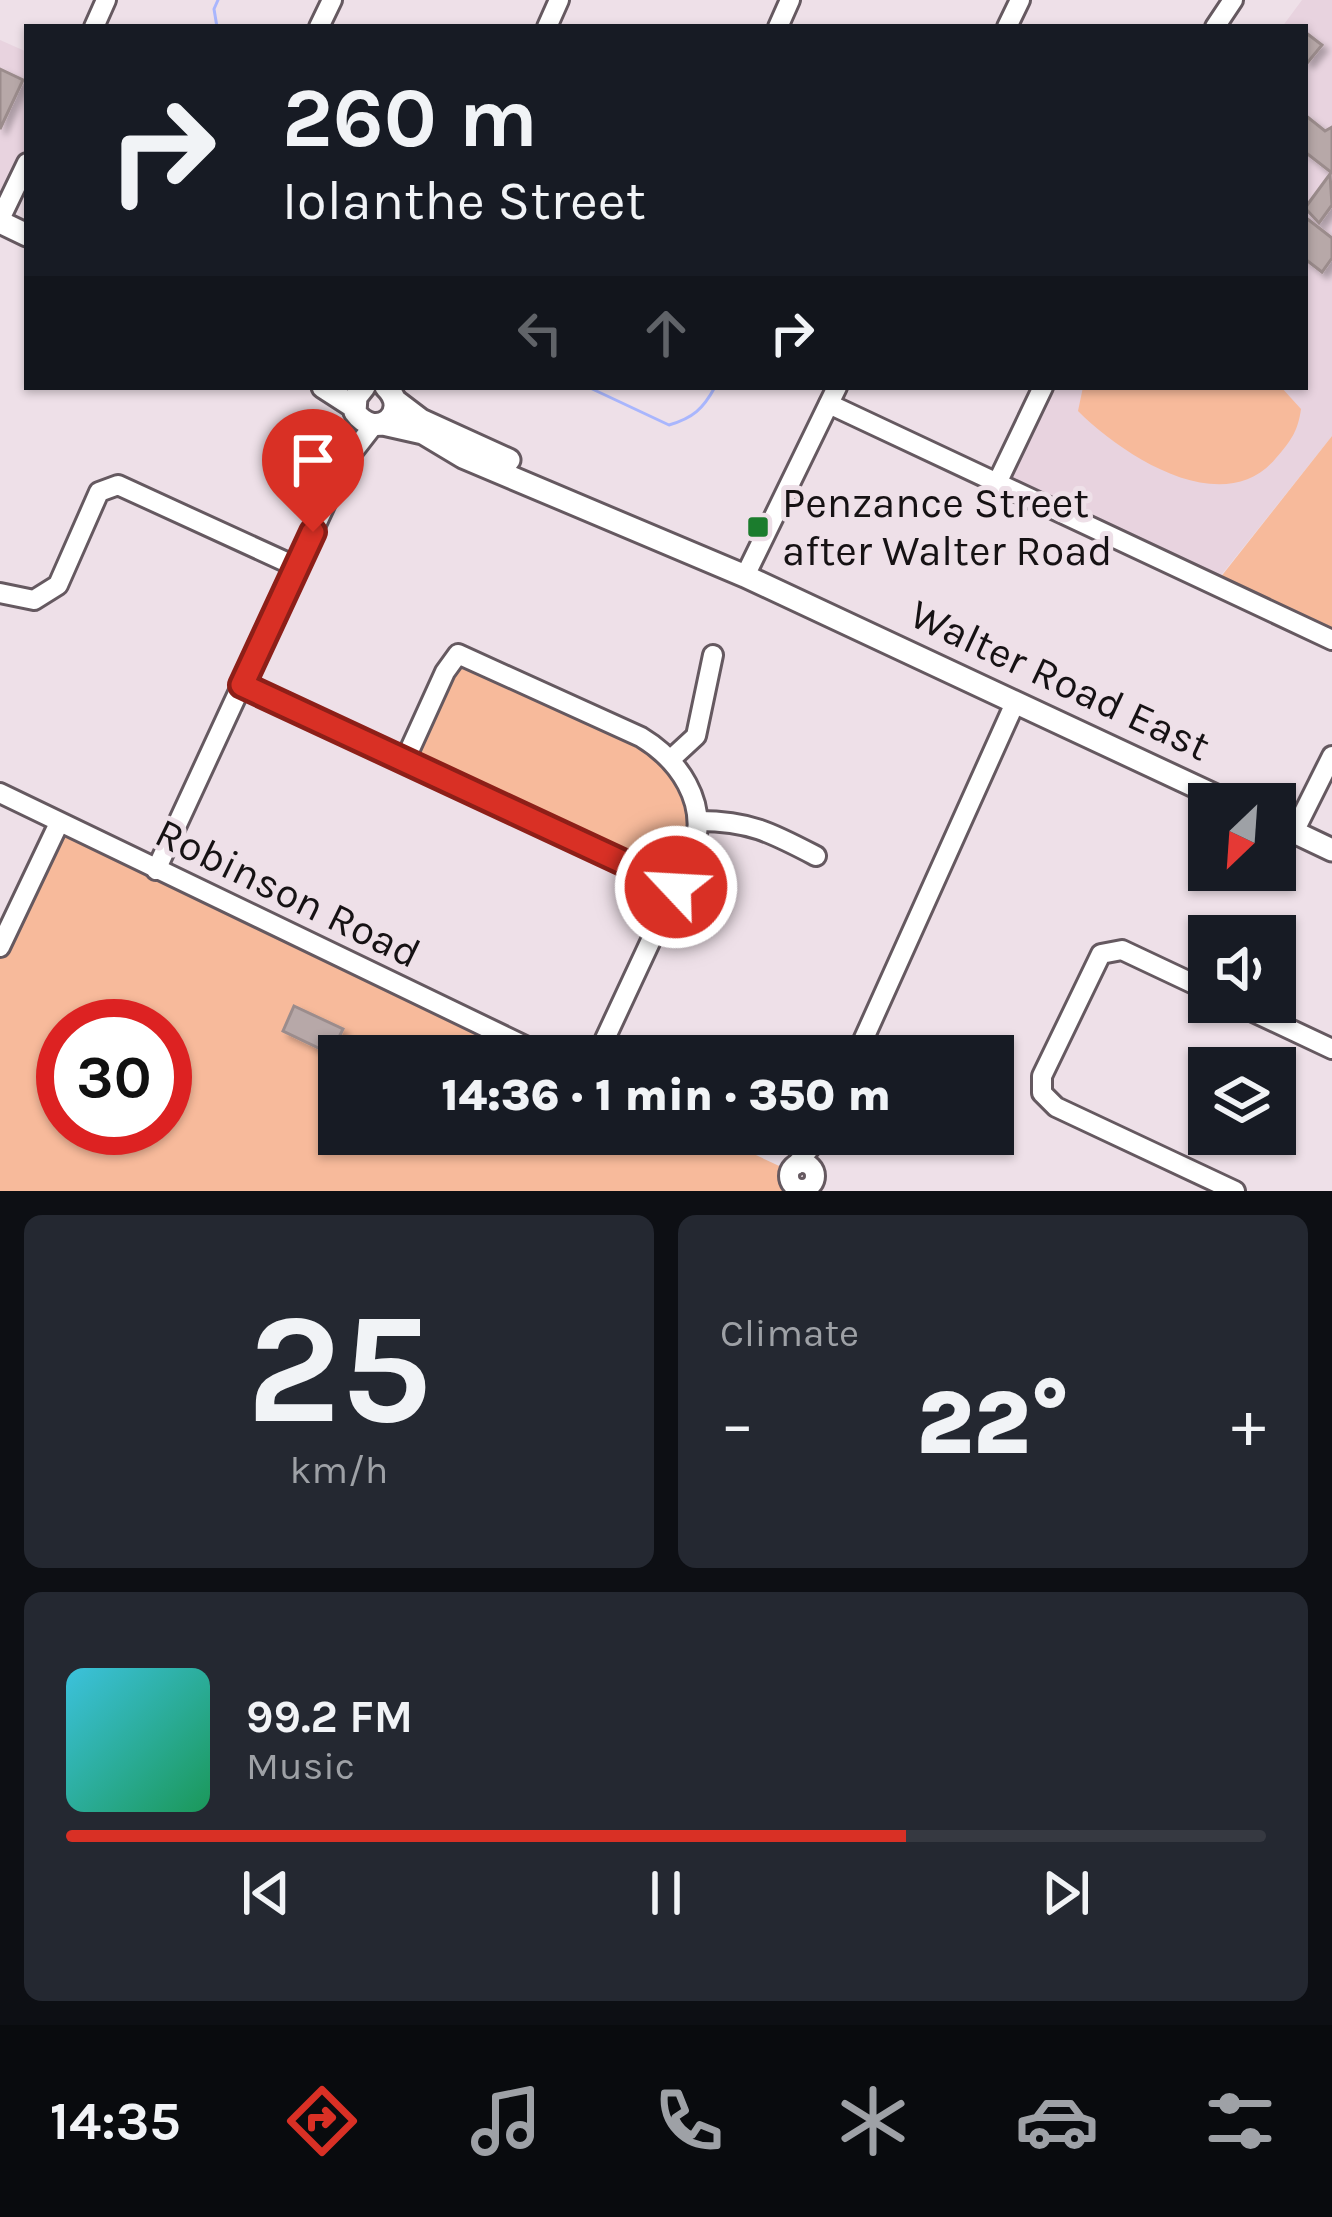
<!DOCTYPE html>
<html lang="en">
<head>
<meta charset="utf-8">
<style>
	:root { --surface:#171b24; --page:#242831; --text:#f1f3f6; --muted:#9ea1a6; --line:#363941; --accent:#d93025 }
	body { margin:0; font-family:Karla,sans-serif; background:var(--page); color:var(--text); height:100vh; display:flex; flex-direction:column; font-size:45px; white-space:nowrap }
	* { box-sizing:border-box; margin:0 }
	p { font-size:39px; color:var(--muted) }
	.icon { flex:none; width:66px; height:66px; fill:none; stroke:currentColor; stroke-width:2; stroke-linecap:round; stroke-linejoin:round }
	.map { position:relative; height:1191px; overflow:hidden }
	.panel { display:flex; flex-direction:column; gap:24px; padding:24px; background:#0d0f14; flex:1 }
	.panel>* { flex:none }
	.top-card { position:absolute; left:24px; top:24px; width:1284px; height:366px; border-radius:0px; box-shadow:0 3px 9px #0004; background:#171b24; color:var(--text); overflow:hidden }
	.needle { width:78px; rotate:205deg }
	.controls { position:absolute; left:1188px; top:783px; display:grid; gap:24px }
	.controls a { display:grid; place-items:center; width:108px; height:108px; border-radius:0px; background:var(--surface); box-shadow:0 3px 9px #0004; font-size:60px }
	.speed { position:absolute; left:36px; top:999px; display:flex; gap:24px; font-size:60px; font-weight:700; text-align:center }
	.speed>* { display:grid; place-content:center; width:156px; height:156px; border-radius:50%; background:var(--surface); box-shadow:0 3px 9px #0004; line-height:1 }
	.speed .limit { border:18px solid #d22; background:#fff; color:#111 }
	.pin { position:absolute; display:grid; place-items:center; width:102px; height:102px; color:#fff; margin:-123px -51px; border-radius:50% 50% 50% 0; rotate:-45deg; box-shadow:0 0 12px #0007 }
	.pin .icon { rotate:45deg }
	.me { position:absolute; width:132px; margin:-66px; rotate:295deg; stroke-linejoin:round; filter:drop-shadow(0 0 9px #0008) }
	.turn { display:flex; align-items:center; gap:42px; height:252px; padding:0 60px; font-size:54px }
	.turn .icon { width:156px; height:156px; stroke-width:2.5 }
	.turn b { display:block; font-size:84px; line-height:102px }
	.lanes { display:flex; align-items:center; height:114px; padding:0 60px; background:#0003; justify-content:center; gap:60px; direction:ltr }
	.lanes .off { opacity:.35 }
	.big { font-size:90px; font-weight:800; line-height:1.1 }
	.panel .card { flex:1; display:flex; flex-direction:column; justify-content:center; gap:18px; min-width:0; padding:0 42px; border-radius:18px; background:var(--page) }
	.panel .dial { align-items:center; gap:0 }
	.dial b { font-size:156px; line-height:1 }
	.song { display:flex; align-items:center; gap:36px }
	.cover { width:144px; height:144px; border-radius:18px; background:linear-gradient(135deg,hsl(190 70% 55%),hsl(150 70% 35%)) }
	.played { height:12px; border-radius:6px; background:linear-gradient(90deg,var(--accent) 70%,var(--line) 70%) }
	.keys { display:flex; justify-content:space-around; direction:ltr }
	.heat { display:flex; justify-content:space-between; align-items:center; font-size:66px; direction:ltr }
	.panel .tiles { flex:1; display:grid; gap:24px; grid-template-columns:1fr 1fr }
	.card:last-child { grid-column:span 2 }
	.trip { position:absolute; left:318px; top:1035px; width:696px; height:120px; border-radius:0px; background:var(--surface); box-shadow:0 3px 9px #0004; font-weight:800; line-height:120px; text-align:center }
	.tabs { display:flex; height:192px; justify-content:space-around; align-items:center; background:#090b0e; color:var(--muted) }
	.tabs .icon { width:84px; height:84px }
	.tabs .active { color:var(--accent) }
	.tabs b { font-size:54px; color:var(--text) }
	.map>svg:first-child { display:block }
	.built { fill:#e8d3df }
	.green { fill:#f7ba9b; fill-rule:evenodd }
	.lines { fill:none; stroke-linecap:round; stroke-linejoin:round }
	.stream { stroke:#a9b6fd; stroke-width:3 }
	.building { fill:#b7a8a8; stroke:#9b8c8c; stroke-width:3; filter:url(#shadow) }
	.minor-casing { stroke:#655960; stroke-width:24 }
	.major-casing { stroke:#655960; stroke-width:27 }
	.minor { stroke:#fff; stroke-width:18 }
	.major { stroke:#fff; stroke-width:21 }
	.route-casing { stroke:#8d1f18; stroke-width:30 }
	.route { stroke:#d93025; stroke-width:21 }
	.poi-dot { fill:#1b7c2d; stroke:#eee0e8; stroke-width:4.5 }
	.labels { text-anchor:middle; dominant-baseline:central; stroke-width:10; stroke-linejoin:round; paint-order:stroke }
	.poi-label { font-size:42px; fill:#161214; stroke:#eee0e8; text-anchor:start }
	.street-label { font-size:42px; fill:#161214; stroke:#eee0e8 }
</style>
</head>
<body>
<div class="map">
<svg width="1332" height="1191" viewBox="0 0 1332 1191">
	<defs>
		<filter id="shadow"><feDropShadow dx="5.5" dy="5.5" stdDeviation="3" flood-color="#0004"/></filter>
	</defs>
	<rect width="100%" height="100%" fill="#eee0e8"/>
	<g class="built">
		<path d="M1302,0H1332V436L1215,583L998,481L1043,387H1305V27H1282Z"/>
		<path d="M0,40L27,52V163L0,219Z"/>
	</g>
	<g class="green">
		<path d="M1083,387H1281L1301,409C1298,431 1291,441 1276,458C1224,521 1124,457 1078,411Z"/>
		<path d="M1332,436V640L1216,583Z"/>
		<path d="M458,654L662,749L699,821L676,887L405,760Z"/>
		<path d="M59,823L546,1056H339V1134H711L790,1171L786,1191H0V947ZM63,1026H165V1128H63Z"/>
	</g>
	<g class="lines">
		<g class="stream">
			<path d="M217,27L214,9L218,0"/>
			<path d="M588,387L669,425C693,418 703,409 715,387"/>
		</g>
	</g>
	<g class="building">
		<path d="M1305,32L1322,45L1308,62L1305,60Z"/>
		<path d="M0,69L23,80L0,129Z"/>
		<path d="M1305,115L1325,131L1332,127V173L1305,152Z"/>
		<path d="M1330,174L1332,205L1319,223L1305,208Z"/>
		<path d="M1305,217L1332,238V258L1322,272L1305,259Z"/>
		<path d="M294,1006L343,1029L331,1054L283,1031Z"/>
	</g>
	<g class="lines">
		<defs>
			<g id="minor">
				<path d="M94,27L106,0"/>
				<path d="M319,27L332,0"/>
				<path d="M547,27L559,0"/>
				<path d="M778,27L790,0"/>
				<path d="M1007,27L1020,0"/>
				<path d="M1215,27L1233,0"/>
				<path d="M0,219L27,163"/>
				<path d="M829,404L1332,640"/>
				<path d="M998,481L1043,387"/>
				<path d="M745,576L837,387"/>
				<path d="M0,593L34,600L58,585L99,492L118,485L297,567"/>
				<path d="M242,685L676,887"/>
				<path d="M671,759L696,736L713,655"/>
				<path d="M405,760L445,672L458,654L641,737C679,760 708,802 694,848L597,1056"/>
				<path d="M0,793L546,1056"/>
				<path d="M699,821C750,821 772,833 816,856"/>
				<path d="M1294,832L1332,756"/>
				<path d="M156,870L345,462L373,426"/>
				<path d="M0,947L59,823"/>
				<path d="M1209,991L1122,950L1101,954L1042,1076V1093L1056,1107L1235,1191"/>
				<path d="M1232,1002L1332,1049"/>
				<path d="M856,1056L1015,703"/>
				<circle cx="802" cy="1176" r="13"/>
				<path d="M796,1165L819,1137"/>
			</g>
			<g id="major">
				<path d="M0,222L27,235"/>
				<path d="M323,387L354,407"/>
				<path d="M364,387L356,397L355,412C376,442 412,412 386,387"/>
				<path d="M396,401L421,420L509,460"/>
				<path d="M383,424L423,433L463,457L745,576L1233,804"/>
				<path d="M1275,823L1332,850"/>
			</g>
		</defs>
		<use href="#minor" class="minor-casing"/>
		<use href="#major" class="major-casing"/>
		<use href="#minor" class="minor"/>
		<use href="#major" class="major"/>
	</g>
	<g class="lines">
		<defs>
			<path id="route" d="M313,532L242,685L676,887"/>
		</defs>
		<use href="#route" class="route-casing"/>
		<use href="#route" class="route"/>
	</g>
	<rect class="poi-dot" x="746" y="515" width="24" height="24" rx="6"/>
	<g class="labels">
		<g class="poi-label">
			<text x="782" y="503">Penzance Street<tspan x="782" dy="48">after Walter Road</tspan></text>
		</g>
		<g class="street-label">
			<text transform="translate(1060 680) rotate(25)">Walter Road East</text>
			<text transform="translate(288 893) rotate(26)">Robinson Road</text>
		</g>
	</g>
</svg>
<div class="controls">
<a><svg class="needle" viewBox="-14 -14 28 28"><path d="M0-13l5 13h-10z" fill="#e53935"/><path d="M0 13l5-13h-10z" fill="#9ea1a6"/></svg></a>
<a><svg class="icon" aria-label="sound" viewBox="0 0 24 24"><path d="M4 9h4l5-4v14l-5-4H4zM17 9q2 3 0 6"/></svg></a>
<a><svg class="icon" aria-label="layers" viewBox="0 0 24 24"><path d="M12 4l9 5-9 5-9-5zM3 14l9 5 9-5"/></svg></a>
</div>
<div class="speed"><div class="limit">30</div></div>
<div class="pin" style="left:313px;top:532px;background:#d93025"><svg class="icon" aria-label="arrive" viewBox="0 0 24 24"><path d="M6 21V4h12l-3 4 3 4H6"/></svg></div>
<svg class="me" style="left:676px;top:887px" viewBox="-20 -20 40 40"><circle r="17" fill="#d93025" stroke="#fff" stroke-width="3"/><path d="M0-11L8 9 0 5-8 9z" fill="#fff"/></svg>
<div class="trip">14:36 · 1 min · 350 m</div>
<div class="top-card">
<div class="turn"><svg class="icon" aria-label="right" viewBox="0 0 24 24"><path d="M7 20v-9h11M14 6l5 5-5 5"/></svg><div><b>260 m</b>Iolanthe Street</div></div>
<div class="lanes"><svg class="icon off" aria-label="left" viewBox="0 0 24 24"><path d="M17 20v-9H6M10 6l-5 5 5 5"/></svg><svg class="icon off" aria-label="ahead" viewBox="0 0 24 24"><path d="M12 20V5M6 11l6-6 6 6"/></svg><svg class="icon" aria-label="right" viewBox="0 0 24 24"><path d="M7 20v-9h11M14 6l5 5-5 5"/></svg></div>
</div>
</div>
<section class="panel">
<div class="tiles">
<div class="card dial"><b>25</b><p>km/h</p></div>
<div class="card"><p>Climate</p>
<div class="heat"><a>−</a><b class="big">22°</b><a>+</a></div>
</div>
<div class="card">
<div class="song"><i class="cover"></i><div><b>99.2 FM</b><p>Music</p></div></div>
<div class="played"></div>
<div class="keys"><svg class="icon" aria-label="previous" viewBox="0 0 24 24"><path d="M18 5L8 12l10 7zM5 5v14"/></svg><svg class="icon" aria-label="pause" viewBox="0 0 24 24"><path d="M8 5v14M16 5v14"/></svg><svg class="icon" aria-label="next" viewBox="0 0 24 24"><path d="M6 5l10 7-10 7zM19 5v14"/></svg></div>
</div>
</div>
</section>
<nav class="tabs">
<b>14:35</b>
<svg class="icon active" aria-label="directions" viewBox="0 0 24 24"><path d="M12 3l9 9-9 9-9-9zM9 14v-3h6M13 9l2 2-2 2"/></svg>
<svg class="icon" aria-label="music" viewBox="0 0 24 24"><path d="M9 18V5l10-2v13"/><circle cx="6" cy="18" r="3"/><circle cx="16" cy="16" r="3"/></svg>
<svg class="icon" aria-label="phone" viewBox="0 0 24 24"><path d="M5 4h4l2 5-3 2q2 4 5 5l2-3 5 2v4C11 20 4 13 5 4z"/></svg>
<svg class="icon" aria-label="climate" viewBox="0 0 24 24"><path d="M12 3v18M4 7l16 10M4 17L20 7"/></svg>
<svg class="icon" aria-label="car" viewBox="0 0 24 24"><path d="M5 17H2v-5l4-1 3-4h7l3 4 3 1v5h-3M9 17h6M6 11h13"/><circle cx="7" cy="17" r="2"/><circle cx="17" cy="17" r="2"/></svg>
<svg class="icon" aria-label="filters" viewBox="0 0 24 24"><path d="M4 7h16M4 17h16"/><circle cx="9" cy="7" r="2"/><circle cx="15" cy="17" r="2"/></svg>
</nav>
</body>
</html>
